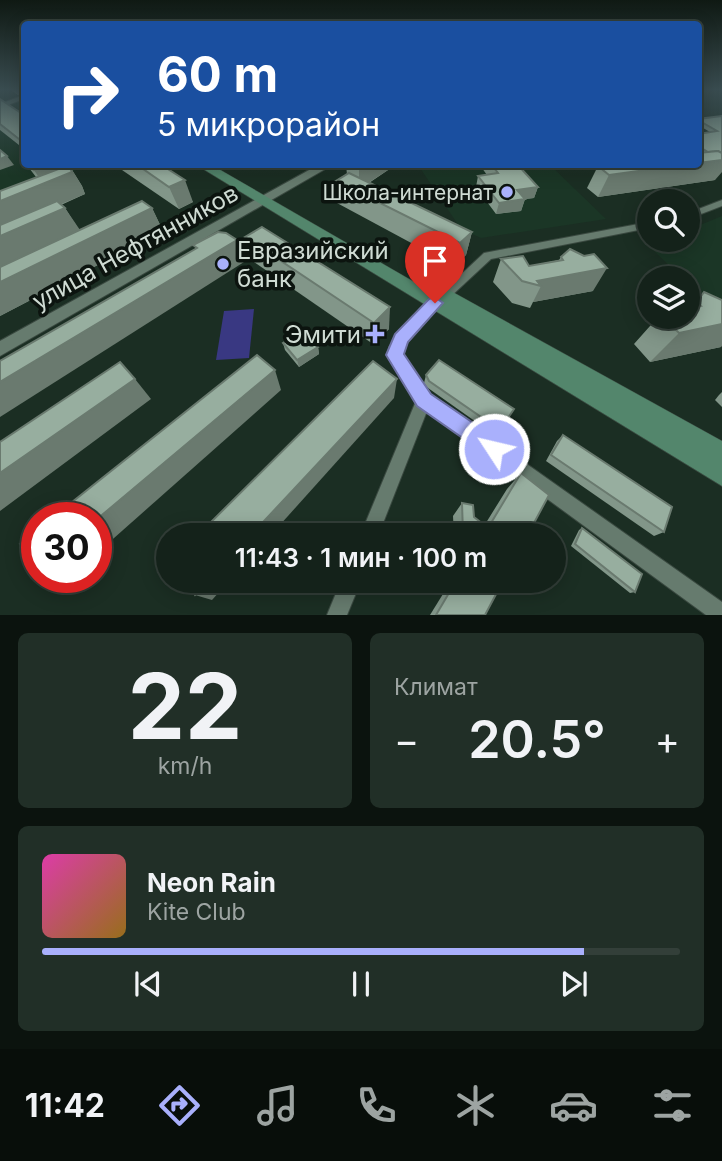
<!DOCTYPE html>
<html lang="ru">
<head>
<meta charset="utf-8">
<style>
	:root { --surface:#14221a; --page:#212f27; --text:#f1f3f6; --muted:#9da4a2; --line:#333f39; --accent:#a9b0fc }
	body { margin:0; font-family:Inter,sans-serif; background:var(--page); color:var(--text); height:100vh; display:flex; flex-direction:column; font-size:26px; white-space:nowrap }
	* { box-sizing:border-box; margin:0 }
	p { font-size:23px; color:var(--muted) }
	.icon { flex:none; width:38px; height:38px; fill:none; stroke:currentColor; stroke-width:2; stroke-linecap:round; stroke-linejoin:round }
	.map { position:relative; height:615px; overflow:hidden }
	.details { display:flex; flex-direction:column; gap:18px; padding:18px; background:#0b130e; flex:1 }
	.details>* { flex:none }
	.top-card { position:absolute; left:21px; top:21px; width:681px; height:147px; border-radius:7px; box-shadow:0 4px 18px #0003,0 0 0 2px var(--line); background:#1a4fa0; color:#fff; overflow:hidden }
	.controls { position:absolute; left:637px; top:189px; display:grid; gap:14px }
	.controls a { display:grid; place-items:center; width:63px; height:63px; border-radius:50%; background:var(--surface); box-shadow:0 4px 18px #0003,0 0 0 2px var(--line); font-size:35px }
	.speed { position:absolute; left:21px; top:502px; display:flex; gap:14px; font-size:35px; font-weight:700; text-align:center }
	.speed>* { display:grid; place-content:center; width:91px; height:91px; border-radius:50%; background:var(--surface); box-shadow:0 4px 18px #0003,0 0 0 2px var(--line); line-height:1 }
	.speed .limit { border:10px solid #d22; background:#fff; color:#111 }
	.pin { position:absolute; display:grid; place-items:center; width:60px; height:60px; color:#fff; margin:-72px -30px; border-radius:50% 50% 50% 0; rotate:-45deg; box-shadow:0 0 7px #0007 }
	.pin .icon { rotate:45deg }
	.me { position:absolute; width:77px; margin:-38px; rotate:305deg; stroke-linejoin:round; filter:drop-shadow(0 0 5px #0008) }
	.turn { display:flex; align-items:center; gap:24px; height:147px; padding:0 21px; font-size:32px }
	.turn .icon { width:91px; height:91px; stroke-width:2.5 }
	.turn b { display:block; font-size:49px; line-height:60px }
	.big { font-size:52px; font-weight:600; line-height:1.1 }
	.details .widget { flex:1; display:flex; flex-direction:column; justify-content:center; gap:10px; min-width:0; padding:0 24px; border-radius:10px; background:var(--page) }
	.details .dial { align-items:center; gap:0 }
	.dial b { font-size:91px; line-height:1 }
	.song { display:flex; align-items:center; gap:21px }
	.cover { width:84px; height:84px; border-radius:10px; background:linear-gradient(135deg,hsl(320 70% 55%),hsl(40 70% 35%)) }
	.played { height:7px; border-radius:4px; background:linear-gradient(90deg,var(--accent) 85%,var(--line) 85%) }
	.keys { display:flex; justify-content:space-around; direction:ltr }
	.heat { display:flex; justify-content:space-between; align-items:center; font-size:38px; direction:ltr }
	.details .tiles { flex:1; display:grid; gap:18px; grid-template-columns:1fr 1fr }
	.widget:last-child { grid-column:span 2 }
	.trip { position:absolute; left:156px; top:523px; width:410px; height:70px; border-radius:35px; background:var(--surface); box-shadow:0 4px 18px #0003,0 0 0 2px var(--line); font-weight:600; line-height:70px; text-align:center }
	.menu { display:flex; height:112px; justify-content:space-around; align-items:center; background:#080e0a; color:var(--muted) }
	.menu .icon { width:49px; height:49px }
	.menu .on { color:var(--accent) }
	.menu b { font-size:32px; color:var(--text) }
	.map>svg:first-child { display:block }
	.built { fill:#1b3626 }
	.green { fill:#393882 }
	.lines { fill:none; stroke-linecap:round; stroke-linejoin:round }
	.minor-casing { stroke:#3a4940; stroke-width:2 }
	.tertiary-casing { stroke:#3a4940; stroke-width:2 }
	.secondary-casing { stroke:#3a4940; stroke-width:1 }
	.minor { fill:#667b6e; fill-rule:evenodd }
	.tertiary { fill:#667b6e; fill-rule:evenodd }
	.secondary { fill:#53866c; fill-rule:evenodd }
	.wall { fill:#829689 }
	.shaded-wall { fill:#6a7a6f }
	.building { fill:#97ae9f; stroke:#6a7a6f; stroke-width:2 }
	.route { fill:#a9b0fc; stroke:#6e72a4; stroke-width:2 }
	.poi-dot { fill:#a9b0fc; stroke:#0c140f; stroke-width:2.5 }
	.labels { text-anchor:middle; dominant-baseline:central; stroke-width:7; stroke-linejoin:round; paint-order:stroke }
	.far-poi-label { font-size:21px; fill:#cfdbd3; stroke:#0c140f; text-anchor:end }
	.street-label { font-size:24px; fill:#cfdbd3; stroke:#0c140f }
	.poi-label { font-size:24px; fill:#cfdbd3; stroke:#0c140f; text-anchor:start }
</style>
</head>
<body>
<div class="map">
<svg width="722" height="615" viewBox="0 0 722 615">
	<rect width="100%" height="100%" fill="#1b2e23"/>
	<g class="built">
		<path d="M24,99V164L91,165L0,196V107Z"/>
		<path d="M418,165H550L606,219L481,238L461,229Z"/>
		<path d="M722,216V308L714,309L688,284V278H682L642,239L688,240V230Z"/>
	</g>
	<path class="green" d="M254,309L249,358L216,360L224,311Z"/>
	<g class="lines">
		<defs>
			<g id="minor">
				<path d="M24,95V99L0,108V104Z"/>
				<path d="M722,200V206L688,219V213Z"/>
				<path d="M649,222V228L491,259L449,298L445,299L439,295L484,253Z"/>
				<path d="M435,298L439,300L441,303L439,306L402,349V354L429,395L722,602V615H706L427,411L378,536H360L416,401L390,359L388,355L389,347L431,300Z"/>
				<path d="M341,581H361L347,615H327Z"/>
			</g>
			<path id="tertiary" d="M320,164H334L0,356V341Z"/>
			<path id="secondary" d="M195,164H210L435,294L437,290H449L722,441V486Z"/>
		</defs>
		<use href="#minor" class="minor-casing"/>
		<use href="#tertiary" class="tertiary-casing"/>
		<use href="#secondary" class="secondary-casing"/>
		<use href="#minor" class="minor"/>
		<use href="#tertiary" class="tertiary"/>
		<use href="#secondary" class="secondary"/>
	</g>
	<g class="wall">
		<path d="M11,90H24V96L23,93L18,95Z"/>
		<path d="M0,99L24,115V149L0,130Z"/>
		<path d="M722,116L715,180L598,197L587,188L598,166L701,153L698,151V134L710,132L698,125V119Z"/>
		<path d="M26,164H64L65,166L69,165L82,186L85,194L61,205L65,208L79,230L152,208L163,231L0,316L36,177Z"/>
		<path d="M119,164H160L193,202L179,209L122,170Z"/>
		<path d="M346,164H397L369,183L472,232L466,255L454,266L337,203L336,181L347,175Z"/>
		<path d="M479,164H529L528,169L522,170L538,187L534,198L525,199L521,211L496,214L476,187L478,176L487,175Z"/>
		<path d="M245,237L389,329L373,344L251,260Z"/>
		<path d="M561,257L593,291L533,302L530,308L512,303L493,282L501,259L529,266L559,260Z"/>
		<path d="M704,292L721,347L650,362L634,344L658,317H688V309Z"/>
		<path d="M283,343L318,347L319,354L299,367L285,350Z"/>
		<path d="M426,375L514,409L496,436L428,388L424,383Z"/>
		<path d="M722,392V407L715,400L719,395Z"/>
		<path d="M563,435L664,532L654,536L546,461L557,441Z"/>
		<path d="M521,473L527,536H454L453,516L462,503L474,517L484,526L507,489Z"/>
		<path d="M582,528L635,592L630,593L571,546L579,530Z"/>
		<path d="M451,581H503L485,615H430Z"/>
	</g>
	<g class="shaded-wall">
		<path d="M15,90H20L23,93L18,95Z"/>
		<path d="M7,156L14,165L0,170V159Z"/>
		<path d="M722,158V172L715,180L598,197L609,175L690,164H698V163Z"/>
		<path d="M48,164H64L69,172L42,182L34,170Z"/>
		<path d="M364,164H397L359,189V168Z"/>
		<path d="M511,164H529L528,169L509,171Z"/>
		<path d="M69,165L82,186L85,194L0,230V201Z"/>
		<path d="M185,180L193,202L179,209L169,187Z"/>
		<path d="M538,187L534,198L525,199L521,211L496,214L499,203L517,190Z"/>
		<path d="M65,208L80,230L0,268V236Z"/>
		<path d="M152,208L163,231L0,316V282Z"/>
		<path d="M472,232L466,255L454,266L460,243Z"/>
		<path d="M237,240L244,262L0,417V382Z"/>
		<path d="M607,268L593,291L533,302L541,286L537,281Z"/>
		<path d="M390,307L389,329L373,344L374,323Z"/>
		<path d="M722,324V346L721,347L650,362L679,333Z"/>
		<path d="M318,347L319,354L299,367L297,360Z"/>
		<path d="M275,370L281,390L96,554V520Z"/>
		<path d="M135,379L151,399L0,511V473Z"/>
		<path d="M397,379L394,398L270,536H250Z"/>
		<path d="M56,578H69L66,580Z"/>
		<path d="M208,581H229L212,600L195,595Z"/>
	</g>
	<g class="building">
		<path d="M0,99L24,115V143L0,124Z"/>
		<path d="M722,116V153L718,151L708,152L698,146V134L717,131L698,120V119Z"/>
		<path d="M0,150L7,156L0,159Z"/>
		<path d="M718,151L722,153V160L698,163V153Z"/>
		<path d="M27,164H48L34,170Z"/>
		<path d="M136,164H160L185,180L169,187Z"/>
		<path d="M352,164H364L359,168Z"/>
		<path d="M491,164H517L538,187L517,190L525,199L499,203L478,176L498,173Z"/>
		<path d="M609,164H690L609,175L598,166Z"/>
		<path d="M69,165L72,172L0,201V191Z"/>
		<path d="M349,173L472,232L460,243L336,181Z"/>
		<path d="M57,201L65,208L0,236V225Z"/>
		<path d="M142,201L152,208L0,282V267Z"/>
		<path d="M262,227L390,307L374,323L245,237Z"/>
		<path d="M218,232L226,233L237,240L0,382V361L197,248L193,245Z"/>
		<path d="M570,249L584,256L594,254L607,268L537,281L541,286L522,281L501,259L523,256L529,266L563,260L561,257Z"/>
		<path d="M704,292L722,300V324L679,333L663,317H688V309L701,306L697,302Z"/>
		<path d="M303,331L318,347L297,360L283,343Z"/>
		<path d="M257,355L275,370L96,520V518H52Z"/>
		<path d="M439,360L514,409L500,430L429,381L426,375Z"/>
		<path d="M373,361L397,379L250,536H197Z"/>
		<path d="M120,362L135,379L0,473V442Z"/>
		<path d="M563,435L672,507L664,532L551,455Z"/>
		<path d="M521,473L549,495L527,536H465L463,534L462,503L473,505L474,517L488,528Z"/>
		<path d="M582,528L642,574L635,592L575,544Z"/>
		<path d="M37,530V571L35,572L20,544Z"/>
		<path d="M185,581H208L195,595Z"/>
		<path d="M456,581H503L485,615H436Z"/>
	</g>
	<linearGradient id="sky" x2="0" y2="1"><stop stop-color="#0f1913"/><stop offset="0.51" stop-color="#394c50"/><stop offset="1" stop-color="#394c50" stop-opacity="0"/></linearGradient>
	<rect width="722" height="176" fill="url(#sky)"/>
	<path class="route" d="M435,297L443,303L408,342L404,354L431,394L501,442L504,449L501,457L494,460L417,406L386,355L395,334L429,299Z"/>
	<g class="poi-dot">
		<circle cx="507" cy="192" r="7"/>
		<circle cx="223" cy="264" r="7"/>
		<path d="M371.5 323.5h7v7h7v7h-7v7h-7v-7h-7v-7h7z"/>
	</g>
	<g class="labels">
		<g class="far-poi-label">
			<text x="493" y="192">Школа-интернат</text>
		</g>
		<g class="street-label">
			<text transform="translate(135 247) rotate(-29)">улица Нефтянников</text>
		</g>
		<g class="poi-label">
			<text x="237" y="250">Евразийский<tspan x="237" dy="28">банк</tspan></text>
			<text x="361" y="334" text-anchor="end">Эмити</text>
		</g>
	</g>
</svg>
<div class="controls">
<a><svg class="icon" aria-label="search" viewBox="0 0 24 24"><circle cx="10" cy="10" r="6"/><path d="M15 15l6 6"/></svg></a>
<a><svg class="icon" aria-label="layers" viewBox="0 0 24 24"><path d="M12 4l9 5-9 5-9-5zM3 14l9 5 9-5"/></svg></a>
</div>
<div class="speed"><div class="limit">30</div></div>
<div class="pin" style="left:435px;top:303px;background:#d93025"><svg class="icon" aria-label="arrive" viewBox="0 0 24 24"><path d="M6 21V4h12l-3 4 3 4H6"/></svg></div>
<svg class="me" style="left:494px;top:449px" viewBox="-20 -20 40 40"><circle r="17" fill="#a9b0fc" stroke="#fff" stroke-width="3"/><path d="M0-11L8 9 0 5-8 9z" fill="#fff"/></svg>
<div class="trip">11:43 · 1 мин · 100 m</div>
<div class="top-card">
<div class="turn"><svg class="icon" aria-label="right" viewBox="0 0 24 24"><path d="M7 20v-9h11M14 6l5 5-5 5"/></svg><div><b>60 m</b>5 микрорайон</div></div>
</div>
</div>
<section class="details">
<div class="tiles">
<div class="widget dial"><b>22</b><p>km/h</p></div>
<div class="widget"><p>Климат</p>
<div class="heat"><a>−</a><b class="big">20.5°</b><a>+</a></div>
</div>
<div class="widget">
<div class="song"><i class="cover"></i><div><b>Neon Rain</b><p>Kite Club</p></div></div>
<div class="played"></div>
<div class="keys"><svg class="icon" aria-label="previous" viewBox="0 0 24 24"><path d="M18 5L8 12l10 7zM5 5v14"/></svg><svg class="icon" aria-label="pause" viewBox="0 0 24 24"><path d="M8 5v14M16 5v14"/></svg><svg class="icon" aria-label="next" viewBox="0 0 24 24"><path d="M6 5l10 7-10 7zM19 5v14"/></svg></div>
</div>
</div>
</section>
<nav class="menu">
<b>11:42</b>
<svg class="icon on" aria-label="directions" viewBox="0 0 24 24"><path d="M12 3l9 9-9 9-9-9zM9 14v-3h6M13 9l2 2-2 2"/></svg>
<svg class="icon" aria-label="music" viewBox="0 0 24 24"><path d="M9 18V5l10-2v13"/><circle cx="6" cy="18" r="3"/><circle cx="16" cy="16" r="3"/></svg>
<svg class="icon" aria-label="phone" viewBox="0 0 24 24"><path d="M5 4h4l2 5-3 2q2 4 5 5l2-3 5 2v4C11 20 4 13 5 4z"/></svg>
<svg class="icon" aria-label="climate" viewBox="0 0 24 24"><path d="M12 3v18M4 7l16 10M4 17L20 7"/></svg>
<svg class="icon" aria-label="car" viewBox="0 0 24 24"><path d="M5 17H2v-5l4-1 3-4h7l3 4 3 1v5h-3M9 17h6M6 11h13"/><circle cx="7" cy="17" r="2"/><circle cx="17" cy="17" r="2"/></svg>
<svg class="icon" aria-label="filters" viewBox="0 0 24 24"><path d="M4 7h16M4 17h16"/><circle cx="9" cy="7" r="2"/><circle cx="15" cy="17" r="2"/></svg>
</nav>
</body>
</html>
